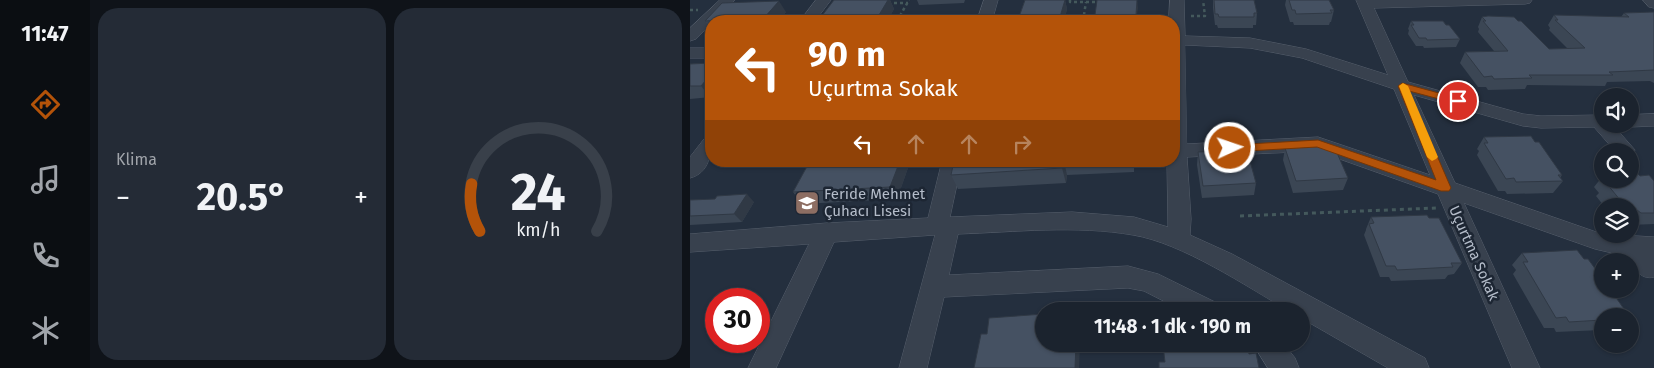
<!DOCTYPE html>
<html lang="tr">
<head>
<meta charset="utf-8">
<style>
	:root { --surface:#1b232e; --page:#242b36; --text:#f1f3f6; --muted:#a0a4aa; --line:#39404a; --accent:#b45309 }
	body { margin:0; font-family:"Fira Sans",sans-serif; background:var(--page); color:var(--text); height:100vh; display:flex; flex-direction:column; font-size:19px; white-space:nowrap }
	* { box-sizing:border-box; margin:0 }
	p { font-size:16px; color:var(--muted) }
	.icon { flex:none; width:28px; height:28px; fill:none; stroke:currentColor; stroke-width:2; stroke-linecap:round; stroke-linejoin:round }
	.map { position:relative; flex:1; overflow:hidden }
	.panel { display:flex; flex-direction:column; gap:8px; padding:8px; background:#0f1319; width:600px }
	.panel>* { flex:none }
	.top-card { position:absolute; left:15px; top:15px; width:475px; height:152px; border-radius:20px; box-shadow:0 1px 4px #0004,0 0 0 1px var(--line); background:#b45309; color:#fff; overflow:hidden }
	.fabs { position:absolute; left:904px; top:88px; display:grid; gap:10px }
	.fabs a { display:grid; place-items:center; width:45px; height:45px; border-radius:50%; background:var(--surface); box-shadow:0 1px 4px #0004,0 0 0 1px var(--line); font-size:25px }
	.speed { position:absolute; left:15px; top:288px; display:flex; gap:10px; font-size:25px; font-weight:700; text-align:center }
	.speed>* { display:grid; place-content:center; width:65px; height:65px; border-radius:50%; background:var(--surface); box-shadow:0 1px 4px #0004,0 0 0 1px var(--line); line-height:1 }
	.speed .limit { border:8px solid #d22; background:#fff; color:#111 }
	.pin { position:absolute; display:grid; place-items:center; width:42px; height:42px; color:#fff; margin:-21px; border:2px solid #fff; border-radius:50%; box-shadow:0 1px 5px #0007 }
	.me { position:absolute; width:55px; margin:-28px; rotate:87deg; stroke-linejoin:round; filter:drop-shadow(0 0 4px #0008) }
	.turn { display:flex; align-items:center; gap:18px; height:105px; padding:0 20px; font-size:22px }
	.turn .icon { width:65px; height:65px; stroke-width:2.5 }
	.turn b { display:block; font-size:35px; line-height:42px }
	.lanes { display:flex; align-items:center; height:48px; padding:0 20px; background:#0003; justify-content:center; gap:25px; direction:ltr }
	.lanes .off { opacity:.35 }
	.big { font-size:38px; font-weight:700; line-height:1.1 }
	.panel .card { flex:1; display:flex; flex-direction:column; justify-content:center; gap:8px; min-width:0; padding:0 18px; border-radius:20px; background:var(--page) }
	.panel .dial { align-items:center; gap:0 }
	.dial svg { height:130px; overflow:visible; fill:none; stroke:var(--line); stroke-width:7; stroke-linecap:round; text-anchor:middle }
	.dial text { fill:var(--text); stroke:none }
	.heat { display:flex; justify-content:space-between; align-items:center; font-size:28px; direction:ltr }
	.panel .tiles { flex:1; display:grid; gap:8px; grid-template-columns:repeat(2,1fr) }
	.trip { position:absolute; left:345px; top:302px; width:275px; height:50px; border-radius:25px; background:var(--surface); box-shadow:0 1px 4px #0004,0 0 0 1px var(--line); font-weight:700; line-height:50px; text-align:center }
	main { display:flex; flex:1; min-height:0 }
	.tab-bar { display:flex; flex-direction:column; width:90px; justify-content:space-around; align-items:center; background:#0b0e12; color:var(--muted) }
	.tab-bar .icon { width:35px; height:35px }
	.tab-bar .active { color:var(--accent) }
	.tab-bar b { font-size:22px; color:var(--text) }
	.map>svg:first-child { display:block }
	.lines { fill:none; stroke-linecap:round; stroke-linejoin:round }
	.minor-casing { stroke:#565f6c; stroke-width:1 }
	.path-far1 { stroke:#44595c; stroke-width:2.5; stroke-dasharray:3 3; stroke-linecap:butt }
	.path { stroke:#44595c; stroke-width:3; stroke-dasharray:4 4; stroke-linecap:butt }
	.minor { fill:#38414e; fill-rule:evenodd }
	.wall { fill:#3b4654 }
	.shaded-wall { fill:#303945 }
	.building { fill:#455162; stroke:#303945 }
	.route { fill:#b45309; stroke:#753606 }
	.slow { fill:#f59e0b }
	.labels { text-anchor:middle; dominant-baseline:central; stroke-width:5; stroke-linejoin:round; paint-order:stroke }
	.poi-label { font-size:15px; fill:#b4bcc9; stroke:#1d2633; text-anchor:start }
	.street-label { font-size:15px; fill:#b4bcc9; stroke:#1d2633 }
</style>
</head>
<body>
<main>
<nav class="tab-bar">
<b>11:47</b>
<svg class="icon active" aria-label="directions" viewBox="0 0 24 24"><path d="M12 3l9 9-9 9-9-9zM9 14v-3h6M13 9l2 2-2 2"/></svg>
<svg class="icon" aria-label="music" viewBox="0 0 24 24"><path d="M9 18V5l10-2v13"/><circle cx="6" cy="18" r="3"/><circle cx="16" cy="16" r="3"/></svg>
<svg class="icon" aria-label="phone" viewBox="0 0 24 24"><path d="M5 4h4l2 5-3 2q2 4 5 5l2-3 5 2v4C11 20 4 13 5 4z"/></svg>
<svg class="icon" aria-label="climate" viewBox="0 0 24 24"><path d="M12 3v18M4 7l16 10M4 17L20 7"/></svg>
</nav>
<section class="panel">
<div class="tiles">
<div class="card"><p>Klima</p>
<div class="heat"><a>−</a><b class="big">20.5°</b><a>+</a></div>
</div>
<div class="card dial"><svg viewBox="0 0 100 80">
<path d="M14 69A42 42 0 1 1 86 69"/>
<path d="M14 69A42 42 0 0 1 9 40" stroke="#b45309"/>
<text x="50" y="56" font-size="32" font-weight="700">24</text>
<text x="50" y="72" font-size="11">km/h</text>
</svg></div>
</div>
</section>
<div class="map">
<svg width="964" height="368" viewBox="0 0 964 368">
	<rect width="100%" height="100%" fill="#242f3e"/>
	<g class="lines">
		<defs>
			<g id="minor">
				<path d="M30,0H45L24,21H21V24L6,39L0,41V28Z"/>
				<path d="M126,0H141L125,21H110Z"/>
				<path d="M294,0H308L302,21H287Z"/>
				<path d="M480,0H494L495,36L560,38L616,49L698,75L666,0H842L840,3L835,4L684,8L718,82L833,114L851,116L912,115V124H922L945,150L942,155H940V151H925L904,127L851,128L833,126L724,95L765,183L912,234L964,237V277C950,281 942,265 935,256L905,249L774,203L850,368H822L748,194L627,151L497,157L501,219L500,235L542,254L735,358L739,368H698L611,318V311H599C556,286 492,243 443,235C386,225 326,232 268,234L259,275L438,266L468,274L527,303L531,311H493L454,291L438,288L254,297L237,368H209L245,235L144,242L86,368H58L119,244L0,252V234L137,223L238,218L252,161H272L260,217L382,212L444,217L478,227L477,161H484V21H479ZM495,45L560,48L612,58L704,89L740,175L628,137L497,144Z"/>
				<path d="M953,0H964V8L959,7Z"/>
				<rect x="0" y="48" width="21" height="10"/>
				<path d="M964,114V126L940,127L932,124H940V115Z"/>
				<path d="M21,137C22,154 19,173 0,178V157L14,139Z"/>
				<path d="M563,344H594L605,358L609,368H578Z"/>
			</g>
		</defs>
		<use href="#minor" class="minor-casing"/>
		<g class="path-far1">
			<path d="M380,0V2H411L412,0"/>
			<path d="M198,3H218"/>
			<path d="M0,10H8"/>
			<path d="M501,16H515L513,0"/>
			<path d="M207,21L219,0"/>
			<path d="M393,21L396,2"/>
		</g>
		<path class="path" d="M550,216L746,208"/>
		<use href="#minor" class="minor"/>
	</g>
	<g class="wall">
		<path d="M144,0H200L204,9L197,21H133L131,17Z"/>
		<path d="M227,0H275L274,3L229,5Z"/>
		<path d="M335,0H375L377,9L374,21H330L329,17Z"/>
		<path d="M447,0V21H405V15Z"/>
		<path d="M523,0H564L567,13L566,25H563V28H528L527,25H525L523,8Z"/>
		<path d="M596,0H639L644,10L641,22H640L639,25H604L603,22H600L595,5Z"/>
		<path d="M96,12L88,21H21V30L15,21Z"/>
		<path d="M964,12V83L960,81L917,82L915,86L837,85L835,89L798,90L796,87H788L770,63L775,52L804,51L788,32L789,29L788,27L792,17L859,49H878L859,30L860,28L858,25L864,15L931,17L934,13Z"/>
		<path d="M721,21L756,25L770,39L766,47L734,48L733,46H726L718,34L719,30L718,29Z"/>
		<path d="M21,63V97L0,99V64Z"/>
		<path d="M794,137L845,142L872,175L870,178L873,181L863,193L817,194L815,191H808L787,155L789,151L787,149Z"/>
		<path d="M595,148L658,178L653,190L603,193L593,160Z"/>
		<path d="M508,152L566,183L564,195L512,198L507,165Z"/>
		<path d="M120,161H217L219,165L207,199L112,204L103,192Z"/>
		<path d="M264,161H444V172L377,175L376,183L268,189L261,175Z"/>
		<path d="M950,176L964,181V224L940,225V206H914L906,196L909,193L904,187L912,177V179H940Z"/>
		<path d="M0,200L64,202L52,222L0,225Z"/>
		<path d="M681,217L739,218L772,263L764,274L758,275L755,279L701,281L699,277H690L674,235L676,230V229Z"/>
		<path d="M832,253L894,259L934,309L931,312L912,316V330L866,332L864,328H854L823,274L826,270L822,265Z"/>
	</g>
	<g class="shaded-wall">
		<path d="M198,0H200L204,9L197,21H192L189,15Z"/>
		<path d="M375,0L377,9L374,21H371L370,17Z"/>
		<path d="M447,0L448,8L446,21V15Z"/>
		<path d="M89,1L96,12L88,21H76L74,18Z"/>
		<path d="M21,74V98L11,86Z"/>
		<path d="M210,161H217L219,165L207,199L200,187Z"/>
		<path d="M374,161L377,175L376,183L372,168Z"/>
		<path d="M57,194L64,202L52,222L44,214Z"/>
		<path d="M386,344H390L389,368H385Z"/>
	</g>
	<g class="building">
		<path d="M144,0H198L189,15L131,17Z"/>
		<path d="M335,0H375L370,17H367L366,20H330L331,17H329Z"/>
		<path d="M407,0H447L446,15H443L442,19H406L407,15H405Z"/>
		<path d="M524,0H564L567,13H564V17H529L528,14H525Z"/>
		<path d="M599,0H639L644,10H640L642,13L606,14L605,10H602Z"/>
		<path d="M89,1L74,18L15,21L32,3Z"/>
		<path d="M964,12V70L919,72L923,75H839L842,78L804,79L802,76L794,77L775,52L818,51L793,21H796L792,17L798,16L824,17L828,21H831L859,49L895,48L865,20H868L864,15L939,17L934,13Z"/>
		<path d="M721,21H753L756,25H759L770,39L737,40L736,38H729L721,25H724Z"/>
		<path d="M21,63V74L11,86H0V64Z"/>
		<path d="M841,136L845,142H849L872,175H868L873,181L826,182L824,178L816,179L794,143H798L794,137Z"/>
		<path d="M644,146L658,178L606,181L595,148Z"/>
		<path d="M557,150L566,183L513,186L508,152Z"/>
		<path d="M120,161H210L200,187L103,192Z"/>
		<path d="M264,161H374L372,168L261,175Z"/>
		<path d="M940,173H947L950,176L959,175L964,181V213H951L947,210H940V206H935L917,184H922L917,179H940Z"/>
		<path d="M57,194L44,214L0,216V200L25,199L27,196Z"/>
		<path d="M737,215L739,218H749L772,263H761L763,267L707,270L705,266H696L679,224L684,223L681,217Z"/>
		<path d="M887,250L894,259H898L912,278V289H920L934,309H929L934,316H912V320L879,322L876,317L866,318L833,262H838L832,253Z"/>
		<path d="M354,314V344H386L385,368H284L291,334H297L299,318Z"/>
		<path d="M486,344H557L559,354L566,353L569,368H469V362H475L473,345Z"/>
	</g>
	<path class="route" d="M712,83L771,99L773,101L768,104L719,91L761,188L759,191H751L627,147L540,152L535,148L540,145L628,140L746,180L708,86Z"/>
	<path class="slow" d="M713,83L718,86L748,157L746,159L742,161L737,157L709,86Z"/>
	<defs>
		<symbol id="school-square" viewBox="-11 -11 22 22"><rect x="-9" y="-9" width="18" height="18" rx="4" fill="#8d6e63" stroke="#1d2633"/><path d="M0-5L7-2L0 1L-7-2ZM-4 1L0 2.5L4 1V4Q0 6-4 4Z" fill="#fff"/></symbol>
	</defs>
	<g fill-rule="evenodd">
		<use href="#school-square" x="103" y="189" width="28" height="28"/>
	</g>
	<g class="labels">
		<g class="poi-label">
			<text x="134" y="194">Feride Mehmet<tspan x="134" dy="17">Çuhacı Lisesi</tspan></text>
		</g>
		<g class="street-label">
			<text transform="translate(784 253) rotate(66)">Uçurtma Sokak</text>
		</g>
	</g>
</svg>
<div class="fabs">
<a><svg class="icon" aria-label="sound" viewBox="0 0 24 24"><path d="M4 9h4l5-4v14l-5-4H4zM17 9q2 3 0 6"/></svg></a>
<a><svg class="icon" aria-label="search" viewBox="0 0 24 24"><circle cx="10" cy="10" r="6"/><path d="M15 15l6 6"/></svg></a>
<a><svg class="icon" aria-label="layers" viewBox="0 0 24 24"><path d="M12 4l9 5-9 5-9-5zM3 14l9 5 9-5"/></svg></a>
<a>+</a>
<a>−</a>
</div>
<div class="speed"><div class="limit">30</div></div>
<div class="pin" style="left:768px;top:101px;background:#d93025"><svg class="icon" aria-label="arrive" viewBox="0 0 24 24"><path d="M6 21V4h12l-3 4 3 4H6"/></svg></div>
<svg class="me" style="left:540px;top:148px" viewBox="-20 -20 40 40"><circle r="17" fill="#b45309" stroke="#fff" stroke-width="3"/><path d="M0-11L8 9 0 5-8 9z" fill="#fff"/></svg>
<div class="trip">11:48 · 1 dk · 190 m</div>
<div class="top-card">
<div class="turn"><svg class="icon" aria-label="left" viewBox="0 0 24 24"><path d="M17 20v-9H6M10 6l-5 5 5 5"/></svg><div><b>90 m</b>Uçurtma Sokak</div></div>
<div class="lanes"><svg class="icon" aria-label="left" viewBox="0 0 24 24"><path d="M17 20v-9H6M10 6l-5 5 5 5"/></svg><svg class="icon off" aria-label="ahead" viewBox="0 0 24 24"><path d="M12 20V5M6 11l6-6 6 6"/></svg><svg class="icon off" aria-label="ahead" viewBox="0 0 24 24"><path d="M12 20V5M6 11l6-6 6 6"/></svg><svg class="icon off" aria-label="right" viewBox="0 0 24 24"><path d="M7 20v-9h11M14 6l5 5-5 5"/></svg></div>
</div>
</div>
</main>
</body>
</html>
